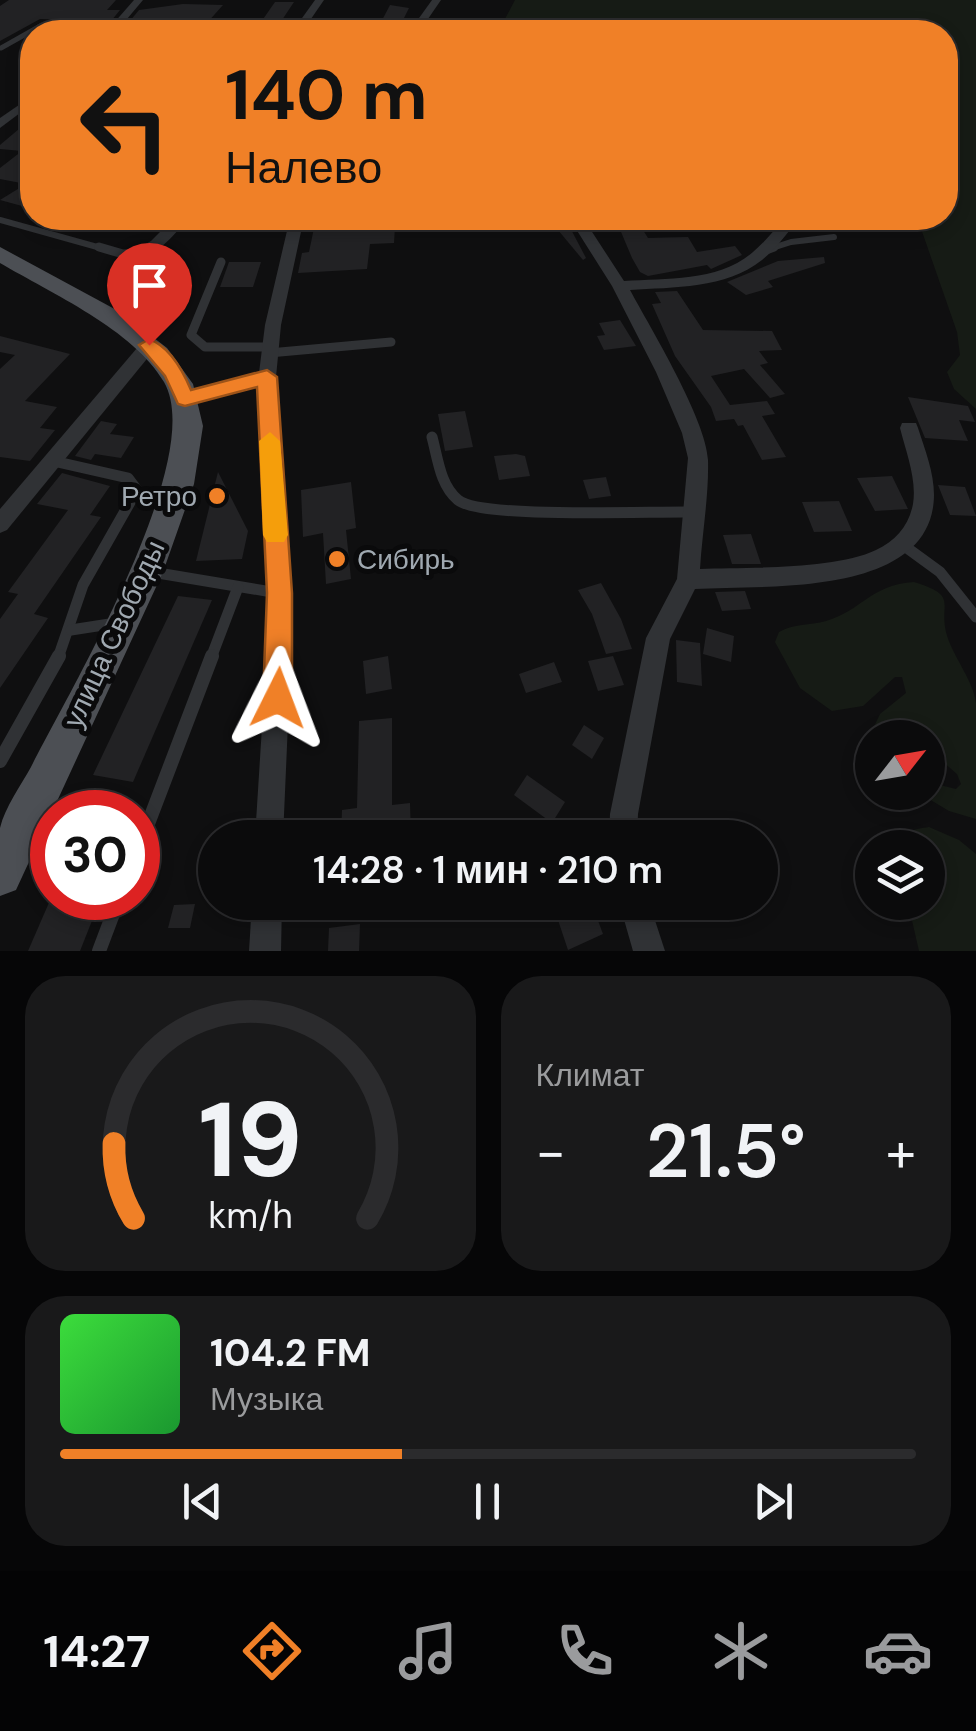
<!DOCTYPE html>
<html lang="ru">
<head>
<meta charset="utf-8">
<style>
	:root { --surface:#0b0b0c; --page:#19191a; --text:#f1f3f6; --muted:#9a9b9d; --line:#2b2b2d; --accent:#f08027 }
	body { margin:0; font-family:"DM Sans",sans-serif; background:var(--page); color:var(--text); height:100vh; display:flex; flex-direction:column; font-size:38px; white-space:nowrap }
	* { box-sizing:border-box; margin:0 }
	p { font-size:32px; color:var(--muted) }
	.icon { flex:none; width:55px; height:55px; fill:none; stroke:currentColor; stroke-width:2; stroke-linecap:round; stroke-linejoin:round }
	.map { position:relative; height:951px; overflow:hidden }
	.panel { display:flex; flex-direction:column; gap:25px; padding:25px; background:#060607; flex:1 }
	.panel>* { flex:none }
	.guide { position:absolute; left:20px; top:20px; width:938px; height:210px; border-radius:40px; box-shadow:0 5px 15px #0003,0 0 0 2px var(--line); background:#f08027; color:#111; overflow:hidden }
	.needle { width:65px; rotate:59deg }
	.tools { position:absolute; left:855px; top:720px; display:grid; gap:20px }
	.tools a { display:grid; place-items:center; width:90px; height:90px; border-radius:50%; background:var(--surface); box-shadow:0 5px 15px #0003,0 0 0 2px var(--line); font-size:50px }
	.speed { position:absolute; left:30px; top:790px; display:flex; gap:20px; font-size:50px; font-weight:700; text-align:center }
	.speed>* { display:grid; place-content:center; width:130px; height:130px; border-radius:50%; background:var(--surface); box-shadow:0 5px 15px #0003,0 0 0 2px var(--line); line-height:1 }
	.speed .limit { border:15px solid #d22; background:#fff; color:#111 }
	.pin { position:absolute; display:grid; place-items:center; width:85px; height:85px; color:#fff; margin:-102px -42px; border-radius:50% 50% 50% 0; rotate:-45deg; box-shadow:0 0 10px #0007 }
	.pin .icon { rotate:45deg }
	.me { position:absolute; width:110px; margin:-55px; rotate:3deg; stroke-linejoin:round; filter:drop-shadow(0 0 8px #0008) }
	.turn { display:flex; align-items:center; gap:35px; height:210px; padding:0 40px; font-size:45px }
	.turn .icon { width:130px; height:130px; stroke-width:2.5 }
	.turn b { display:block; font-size:70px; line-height:85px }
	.big { font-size:75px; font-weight:600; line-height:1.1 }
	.panel .widget { flex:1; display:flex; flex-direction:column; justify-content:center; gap:15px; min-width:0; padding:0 35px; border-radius:40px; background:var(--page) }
	.panel .dial { align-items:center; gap:0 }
	.dial svg { height:260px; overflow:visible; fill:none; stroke:var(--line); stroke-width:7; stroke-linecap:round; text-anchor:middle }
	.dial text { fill:var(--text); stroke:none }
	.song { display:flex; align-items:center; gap:30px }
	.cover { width:120px; height:120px; border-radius:15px; background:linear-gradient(135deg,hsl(120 70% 55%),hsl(130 70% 35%)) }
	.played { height:10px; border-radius:5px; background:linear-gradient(90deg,var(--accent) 40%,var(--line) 40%) }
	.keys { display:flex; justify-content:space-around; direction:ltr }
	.heat { display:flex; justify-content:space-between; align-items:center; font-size:55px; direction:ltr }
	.panel .tiles { flex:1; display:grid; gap:25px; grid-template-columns:1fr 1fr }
	.widget:last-child { grid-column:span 2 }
	.trip { position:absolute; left:198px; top:820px; width:580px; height:100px; border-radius:50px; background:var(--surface); box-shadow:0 5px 15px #0003,0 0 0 2px var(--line); font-weight:600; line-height:100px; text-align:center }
	.tab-bar { display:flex; height:160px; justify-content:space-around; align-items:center; background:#040405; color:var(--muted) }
	.tab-bar .icon { width:70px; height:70px }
	.tab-bar .on { color:var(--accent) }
	.tab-bar b { font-size:45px; color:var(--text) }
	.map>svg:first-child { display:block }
	.green { fill:#161b15 }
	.building { fill:#222224 }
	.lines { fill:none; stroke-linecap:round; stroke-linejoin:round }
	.service-far4 { stroke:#303235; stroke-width:5 }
	.service-far3 { stroke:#303235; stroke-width:6 }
	.service-far2 { stroke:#303235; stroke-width:9 }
	.service-far1 { stroke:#303235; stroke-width:11 }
	.service { stroke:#303235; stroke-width:14 }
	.minor { fill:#303235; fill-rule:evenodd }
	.primary { fill:#4c4f54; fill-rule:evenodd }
	.route { fill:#f08027; stroke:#9c5319; stroke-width:2.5 }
	.slow { fill:#f59e0b }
	.poi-dot { fill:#f08027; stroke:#0a0a0b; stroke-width:4 }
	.labels { text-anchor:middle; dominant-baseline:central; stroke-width:10; stroke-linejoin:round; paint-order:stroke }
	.poi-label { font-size:28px; fill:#a0a9b1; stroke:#0a0a0b; text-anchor:end }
	.street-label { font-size:28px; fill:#a0a9b1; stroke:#0a0a0b }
</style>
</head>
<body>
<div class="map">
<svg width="976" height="951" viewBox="0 0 976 951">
	<rect width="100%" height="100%" fill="#0f0f10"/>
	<g class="green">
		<path d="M515,0H976V409L954,389L947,372L960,355L957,332L918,220L945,218V32H498Z"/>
		<path d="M914,582C959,596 939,602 946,632C952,656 973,679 976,703C976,741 976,782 976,819L949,811L929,799L928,789L936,784L956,789L961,784L957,774L928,749V738L910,733L905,737L872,738V744L869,737L880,714L906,693L902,677H895L863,706L832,711L800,688L775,642L779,632C794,623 809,626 826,621C863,610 870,585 914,582Z"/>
		<path d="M929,827L959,840L976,854V951H919L908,903L928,902V848L900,847C902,831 915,829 929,827Z"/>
	</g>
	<g class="building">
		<path d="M9,0H116L107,10H120L111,21L40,19L0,41V6Z"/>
		<path d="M275,2H294L278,26L259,25Z"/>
		<path d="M183,4L223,5L206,24L130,21L139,10Z"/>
		<path d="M390,5L409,8L400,26L378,28Z"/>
		<path d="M32,118V199L22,206L0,200L26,184L0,179V168L22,151L0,149V145Z"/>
		<path d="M341,218H355L354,227L395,226L394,243L370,244L367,269L298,273L302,253L309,252L314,228H339Z"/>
		<path d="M548,218H565L586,258L583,260Z"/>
		<path d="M636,219L648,238L688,237L697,252L735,246L742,255L711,269L707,265L648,276L640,272L632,258L616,220Z"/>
		<path d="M824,257L825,263L768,281L773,287L746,295L727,282L778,261Z"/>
		<path d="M229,262H261L253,287H220Z"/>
		<path d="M677,291L703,330L772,331L782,350L759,351L768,363L760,365L785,394L770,398L744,369L711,376L730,405L767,401L775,414L762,416L786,457L762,460L743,425L738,426L734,419L716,421L711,407L675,356L652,304L661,303L655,292Z"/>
		<path d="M620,320L636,346L604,350L597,336L605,335L599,323Z"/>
		<path d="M0,336L70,354L25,401L57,407L40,428L55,430L30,461L0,457V369L15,355L0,352Z"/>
		<path d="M908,397L968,406L975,422L959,420L968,441L925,438Z"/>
		<path d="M465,411L473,447L445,451L438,414Z"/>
		<path d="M101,421L117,424L110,434L134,437L121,458L95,454L91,460L75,456Z"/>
		<path d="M516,454L525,456L530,476L499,480L494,456Z"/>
		<path d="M218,472L248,531L242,559L196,561Z"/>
		<path d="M62,473L110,486L90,515L101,517L34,614L48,618L0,688V619L18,594L8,592L68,510L37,504Z"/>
		<path d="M892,476L908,509L875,511L857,478Z"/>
		<path d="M606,477L611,496L589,499L583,480Z"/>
		<path d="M351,482L356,528L346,530L351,579L326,584L323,533L303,537L301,490Z"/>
		<path d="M938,485L965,487L976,516L950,515Z"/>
		<path d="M839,501L852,531L814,532L802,502Z"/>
		<path d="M751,534L761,564H732L723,535Z"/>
		<path d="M601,583L621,619L632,649L606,654L592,614L578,590Z"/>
		<path d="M745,591L751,609L722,611L715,592Z"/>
		<path d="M178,596L212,600L133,782L93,775Z"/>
		<path d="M707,628L734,636L731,662L703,654Z"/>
		<path d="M676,640L700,643L702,686L677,682Z"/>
		<path d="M388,656L392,689L366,694L363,661Z"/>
		<path d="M613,656L624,685L598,691L588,661Z"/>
		<path d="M554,662L562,682L526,693L519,674Z"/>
		<path d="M392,718V805L410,803L411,838H341L342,810L357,808L359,721Z"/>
		<path d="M584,725L604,738L592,759L572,745Z"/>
		<path d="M527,775L565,802L552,823L514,795Z"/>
		<path d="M51,898H101L80,951H28Z"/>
		<path d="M552,902H591L603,934L568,950Z"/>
		<path d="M195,904L190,928H168L174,905Z"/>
		<path d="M360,924L359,951H328L329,928Z"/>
	</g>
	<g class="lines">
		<path class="service-far4" d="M1,48L42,25L277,32"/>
		<g class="service-far3">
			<path d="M0,220L108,250"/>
			<path d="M766,250L791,242L834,237"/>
		</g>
		<g class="service-far2">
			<path d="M99,247L123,254L140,253"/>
			<path d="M766,250L774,247"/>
			<path d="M221,262L191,335L205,347H269"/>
			<path d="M269,353L391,342"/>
		</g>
		<g class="service-far1">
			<path d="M432,437C438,459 440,485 458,500C480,519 652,511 693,512"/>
			<path d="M53,461L128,478L137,490L83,585L58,658"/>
			<path d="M903,545L940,572L976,617"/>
			<path d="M152,572L278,593"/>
			<path d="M71,630L116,623"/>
			<path d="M211,658L238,587"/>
		</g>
		<g class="service">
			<path d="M0,761L59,656"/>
			<path d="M138,850L212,656"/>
			<path d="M99,951L119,898"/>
		</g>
		<g class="minor">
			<path d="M134,0H143L116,32H106Z"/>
			<path d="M315,0H324L302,32H292Z"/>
			<path d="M432,0H441L419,32H409Z"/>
			<path d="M32,96V104L0,128V118Z"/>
			<path d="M174,218H188C175,234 157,258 135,256V250L151,241Z"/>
			<path d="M290,218H304L281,325L276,377L292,631L283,838H255L268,631L258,385L185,405L176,399L179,394L259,373L265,325Z"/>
			<path d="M569,218H583L624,281C667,278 719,282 753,252C765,242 775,229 785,218H800C788,232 776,249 762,260C726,289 673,287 630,290C651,329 706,419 708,460C709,496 702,534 700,569C748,567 834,570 876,550C896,541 909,525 913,504C917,479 906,452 900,428L902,423H916L918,428C925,450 934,472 934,495C933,598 765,585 695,589L670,639L638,814L637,838H609L610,814L646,638L677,579L688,458L682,433L656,372L612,286Z"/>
			<path d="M149,339L157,345L155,349L7,530L0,533V509L143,341Z"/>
			<path d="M252,902H282L281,951H249Z"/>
			<path d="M619,902H649L665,951H633Z"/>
		</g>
		<path class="primary" d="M0,247L122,313L167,348L193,384L203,426L194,484L163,572L16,890L0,896C0,875 0,848 0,828C5,807 21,785 31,767C69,692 208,458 164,382C134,330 51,293 0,263Z"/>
	</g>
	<path class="route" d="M149,339C169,346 183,371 191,390L267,370L277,377L292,593V698L288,708L278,712L268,708L263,698L267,593L257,387L185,406L178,404L165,376L139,345Z"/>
	<path class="slow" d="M270,432L280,441L288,535L284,542H267L263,535L259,441Z"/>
	<g class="poi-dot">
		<circle cx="217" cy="496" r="10"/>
		<circle cx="337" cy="559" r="10"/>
	</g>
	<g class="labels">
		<g class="poi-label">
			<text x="197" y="496">Ретро</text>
			<text x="357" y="559" text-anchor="start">Сибирь</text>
		</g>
		<g class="street-label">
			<text transform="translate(114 634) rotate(-65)">улица Свободы</text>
		</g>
	</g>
</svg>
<div class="tools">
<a><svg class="needle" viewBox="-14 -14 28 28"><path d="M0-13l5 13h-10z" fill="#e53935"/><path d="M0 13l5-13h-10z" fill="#9a9b9d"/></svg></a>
<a><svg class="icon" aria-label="layers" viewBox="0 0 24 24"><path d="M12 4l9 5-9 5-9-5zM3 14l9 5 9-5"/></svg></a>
</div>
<div class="speed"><div class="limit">30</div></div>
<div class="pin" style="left:149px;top:345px;background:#d93025"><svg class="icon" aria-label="arrive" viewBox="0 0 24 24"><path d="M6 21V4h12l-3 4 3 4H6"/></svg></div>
<svg class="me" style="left:278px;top:698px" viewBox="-20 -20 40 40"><path d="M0-17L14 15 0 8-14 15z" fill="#f08027" stroke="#fff" stroke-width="4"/></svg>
<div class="trip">14:28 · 1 мин · 210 m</div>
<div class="guide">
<div class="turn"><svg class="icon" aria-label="left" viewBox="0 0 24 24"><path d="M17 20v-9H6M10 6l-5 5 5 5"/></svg><div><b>140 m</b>Налево</div></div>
</div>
</div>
<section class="panel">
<div class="tiles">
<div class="widget dial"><svg viewBox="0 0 100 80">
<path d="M14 69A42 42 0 1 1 86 69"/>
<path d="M14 69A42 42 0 0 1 8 46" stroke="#f08027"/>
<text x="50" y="56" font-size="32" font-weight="700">19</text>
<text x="50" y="72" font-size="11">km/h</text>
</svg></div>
<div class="widget"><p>Климат</p>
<div class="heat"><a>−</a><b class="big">21.5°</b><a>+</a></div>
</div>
<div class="widget">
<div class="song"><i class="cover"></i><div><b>104.2 FM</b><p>Музыка</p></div></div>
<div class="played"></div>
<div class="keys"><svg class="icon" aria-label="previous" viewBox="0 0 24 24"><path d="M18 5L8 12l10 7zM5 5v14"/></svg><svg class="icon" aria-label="pause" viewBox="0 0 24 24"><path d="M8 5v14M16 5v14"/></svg><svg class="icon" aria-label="next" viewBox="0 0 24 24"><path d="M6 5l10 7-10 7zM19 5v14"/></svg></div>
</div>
</div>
</section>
<nav class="tab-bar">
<b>14:27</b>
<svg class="icon on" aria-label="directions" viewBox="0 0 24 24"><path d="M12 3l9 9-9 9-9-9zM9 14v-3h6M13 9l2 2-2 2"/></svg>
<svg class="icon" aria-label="music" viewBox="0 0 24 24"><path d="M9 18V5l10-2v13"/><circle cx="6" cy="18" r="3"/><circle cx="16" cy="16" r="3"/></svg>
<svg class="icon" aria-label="phone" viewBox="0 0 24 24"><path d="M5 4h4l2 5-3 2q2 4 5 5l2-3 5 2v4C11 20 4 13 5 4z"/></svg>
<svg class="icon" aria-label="climate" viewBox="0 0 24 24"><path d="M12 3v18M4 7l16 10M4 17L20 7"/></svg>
<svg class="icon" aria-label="car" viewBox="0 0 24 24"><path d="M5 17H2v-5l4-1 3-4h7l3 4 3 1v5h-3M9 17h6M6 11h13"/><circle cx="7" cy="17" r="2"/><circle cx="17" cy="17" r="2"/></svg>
</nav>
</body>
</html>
